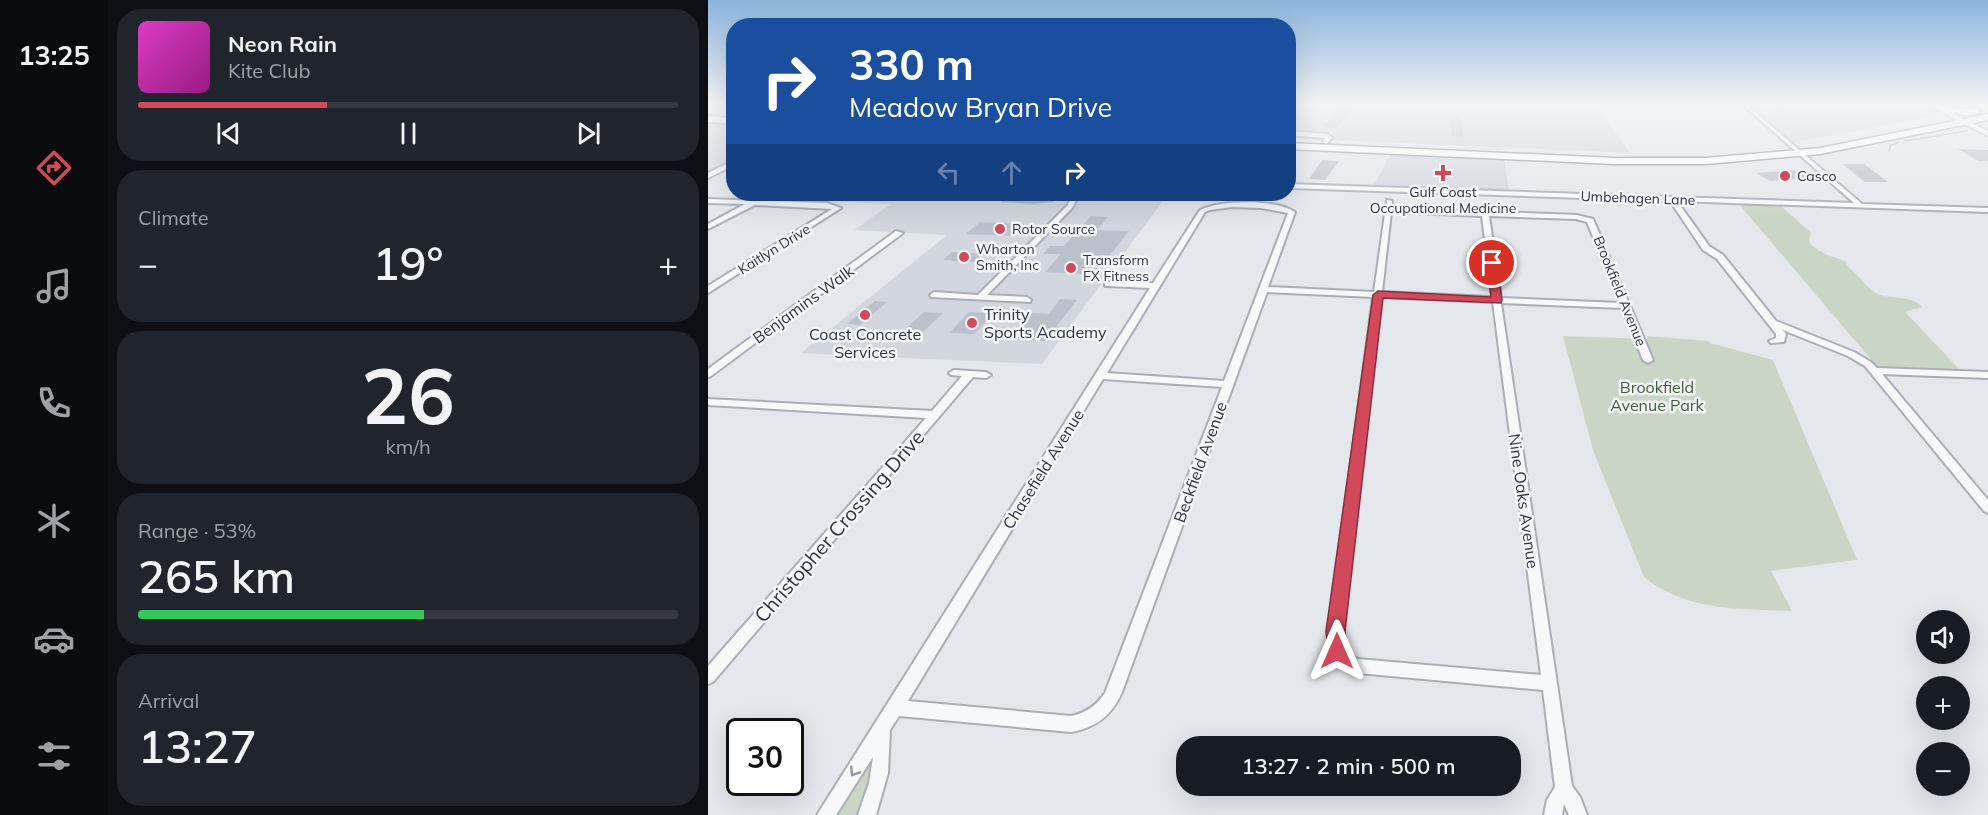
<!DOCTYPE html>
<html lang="en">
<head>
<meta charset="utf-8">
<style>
	:root { --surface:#171b24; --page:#20242c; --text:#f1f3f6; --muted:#9ea1a6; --line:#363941; --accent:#d1495b }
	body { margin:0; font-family:Mulish,sans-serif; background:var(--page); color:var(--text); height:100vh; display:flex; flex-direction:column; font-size:22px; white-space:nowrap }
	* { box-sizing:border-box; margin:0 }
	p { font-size:20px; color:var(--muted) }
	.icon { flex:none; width:33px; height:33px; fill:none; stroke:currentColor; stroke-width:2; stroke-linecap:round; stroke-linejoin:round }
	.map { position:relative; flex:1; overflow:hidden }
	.side { display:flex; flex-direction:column; gap:9px; padding:9px; background:#0d0f14; width:600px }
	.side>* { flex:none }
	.guide { position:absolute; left:18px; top:18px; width:570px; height:183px; border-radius:24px; box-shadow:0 6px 24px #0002; background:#1a4fa0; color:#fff; overflow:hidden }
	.tools { position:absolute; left:1208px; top:610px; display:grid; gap:12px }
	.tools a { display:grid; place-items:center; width:54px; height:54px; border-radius:50%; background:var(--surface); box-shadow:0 6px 24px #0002; font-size:30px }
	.speed { position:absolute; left:18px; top:718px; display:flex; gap:12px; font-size:30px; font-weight:700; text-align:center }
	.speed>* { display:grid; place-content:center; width:78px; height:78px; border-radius:50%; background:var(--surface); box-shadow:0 6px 24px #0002; line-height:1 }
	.speed .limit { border:3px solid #111; border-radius:9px; background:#fff; color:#111 }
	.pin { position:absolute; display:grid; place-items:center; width:51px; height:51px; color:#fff; margin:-26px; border:3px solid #fff; border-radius:50%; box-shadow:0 2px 6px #0007 }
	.me { position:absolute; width:66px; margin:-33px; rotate:0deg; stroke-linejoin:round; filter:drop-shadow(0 0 4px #0008) }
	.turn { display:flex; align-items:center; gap:21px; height:126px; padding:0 24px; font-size:27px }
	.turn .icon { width:78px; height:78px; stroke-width:2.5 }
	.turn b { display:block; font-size:42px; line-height:51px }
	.lanes { display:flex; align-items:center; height:57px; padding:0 24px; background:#0003; justify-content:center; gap:30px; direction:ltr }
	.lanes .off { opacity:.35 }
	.big { font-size:45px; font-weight:600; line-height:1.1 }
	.side .card { flex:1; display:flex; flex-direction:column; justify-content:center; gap:9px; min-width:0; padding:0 21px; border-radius:24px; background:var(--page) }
	.side .dial { align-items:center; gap:0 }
	.dial b { font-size:78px; line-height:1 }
	.song { display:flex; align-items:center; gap:18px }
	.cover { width:72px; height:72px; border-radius:9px; background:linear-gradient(135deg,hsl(310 70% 55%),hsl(310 70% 35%)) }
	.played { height:6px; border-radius:3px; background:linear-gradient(90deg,var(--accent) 35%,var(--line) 35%) }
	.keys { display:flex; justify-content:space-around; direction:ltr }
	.heat { display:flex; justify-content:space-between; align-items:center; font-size:33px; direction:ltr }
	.charge { height:9px; border-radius:4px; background:linear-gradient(90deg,#34c759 53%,var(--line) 0) }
	.trip { position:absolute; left:468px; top:736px; width:345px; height:60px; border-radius:24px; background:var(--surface); box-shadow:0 6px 24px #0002; font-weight:600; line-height:60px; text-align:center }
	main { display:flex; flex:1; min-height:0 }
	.menu { display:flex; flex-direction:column; width:108px; justify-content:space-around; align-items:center; background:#090b0e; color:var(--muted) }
	.menu .icon { width:42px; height:42px }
	.menu .current { color:var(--accent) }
	.menu b { font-size:27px; color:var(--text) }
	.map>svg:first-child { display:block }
	.built { fill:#d2d6de }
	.green { fill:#c9d6c5 }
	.water { fill:#9fb4cc }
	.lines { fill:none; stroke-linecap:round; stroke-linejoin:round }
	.stream { stroke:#9fb4cc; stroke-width:1.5 }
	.building { fill:#bbc0ca }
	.minor-casing { stroke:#a9aeb7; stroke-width:4 }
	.secondary-casing { stroke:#a9aeb7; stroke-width:3 }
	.trunk-casing { stroke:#8b94a3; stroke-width:3 }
	.minor { fill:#f7f8fa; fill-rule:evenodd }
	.secondary { fill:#fff; fill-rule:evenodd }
	.trunk { fill:#fff; fill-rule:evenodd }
	.oneway { stroke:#9196a0 }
	.route { fill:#d1495b; stroke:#882f3b; stroke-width:1.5 }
	.poi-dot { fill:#d1495b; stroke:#f4f6f9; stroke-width:2 }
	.labels { text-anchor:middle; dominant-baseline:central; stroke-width:5; stroke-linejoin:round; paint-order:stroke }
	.far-poi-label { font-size:14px; fill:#2b3445; stroke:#f4f6f9; text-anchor:start }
	.far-street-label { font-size:14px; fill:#2b3445; stroke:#f4f6f9 }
	.street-label { font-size:16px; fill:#2b3445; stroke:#f4f6f9 }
	.poi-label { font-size:16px; fill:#2b3445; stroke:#f4f6f9; text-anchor:start }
	.park-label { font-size:16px; fill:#3f6138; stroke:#f4f6f9 }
	.near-street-label { font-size:20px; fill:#2b3445; stroke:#f4f6f9 }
</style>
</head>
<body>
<main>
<nav class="menu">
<b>13:25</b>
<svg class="icon current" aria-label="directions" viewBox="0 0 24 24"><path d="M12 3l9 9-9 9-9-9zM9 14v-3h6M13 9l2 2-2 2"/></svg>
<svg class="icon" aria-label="music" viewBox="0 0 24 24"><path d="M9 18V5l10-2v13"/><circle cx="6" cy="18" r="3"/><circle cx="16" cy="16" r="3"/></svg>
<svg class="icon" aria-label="phone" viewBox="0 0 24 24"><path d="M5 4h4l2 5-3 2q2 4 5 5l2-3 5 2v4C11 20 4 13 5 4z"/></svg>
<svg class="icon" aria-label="climate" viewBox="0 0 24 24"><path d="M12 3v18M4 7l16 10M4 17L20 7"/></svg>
<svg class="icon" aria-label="car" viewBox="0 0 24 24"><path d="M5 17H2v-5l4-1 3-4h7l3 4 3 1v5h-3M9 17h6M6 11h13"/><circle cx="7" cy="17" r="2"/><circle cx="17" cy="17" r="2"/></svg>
<svg class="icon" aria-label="filters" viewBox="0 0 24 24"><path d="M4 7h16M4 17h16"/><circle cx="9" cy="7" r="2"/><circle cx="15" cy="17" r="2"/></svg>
</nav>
<section class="side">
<div class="card">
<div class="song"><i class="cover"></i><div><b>Neon Rain</b><p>Kite Club</p></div></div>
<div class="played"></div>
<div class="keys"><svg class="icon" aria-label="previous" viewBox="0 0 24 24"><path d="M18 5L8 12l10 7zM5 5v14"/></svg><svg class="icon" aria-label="pause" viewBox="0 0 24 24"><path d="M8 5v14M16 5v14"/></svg><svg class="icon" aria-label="next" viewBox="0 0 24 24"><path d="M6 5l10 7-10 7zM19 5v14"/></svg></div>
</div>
<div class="card"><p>Climate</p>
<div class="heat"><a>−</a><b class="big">19°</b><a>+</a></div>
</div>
<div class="card dial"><b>26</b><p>km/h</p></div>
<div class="card"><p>Range · 53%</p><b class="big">265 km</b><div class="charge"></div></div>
<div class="card"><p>Arrival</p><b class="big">13:27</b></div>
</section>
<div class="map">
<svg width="1280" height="815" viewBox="0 0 1280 815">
	<rect width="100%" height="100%" fill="#e4e7ec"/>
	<g class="built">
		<path d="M581,104H888L922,153L581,138Z"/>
		<path d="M1031,104H1212L1227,112L1229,116L1077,144Z"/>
		<path d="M0,121L26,123L25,160L0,174Z"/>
		<path d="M683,153L796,158L801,192L665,187Z"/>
		<path d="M112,194H460L334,364L93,353L239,235L146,230L183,204L100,201Z"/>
	</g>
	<g class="green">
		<path d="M1030,203L1072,205L1103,233L1101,241C1109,254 1124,256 1137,261C1139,267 1144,270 1149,275C1154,280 1160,288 1166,292C1181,301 1201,293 1214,307L1199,311L1198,313L1254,372L1172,370Z"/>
		<path d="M855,336L940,339L939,336L1000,341L1002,343L1065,360L1149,560L1063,571L1084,611C1033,609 977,611 936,577L885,450Z"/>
		<path d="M162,761L165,763L164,774L149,815H126Z"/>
	</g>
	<path class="water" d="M296,194H344L346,202L324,204L294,202L290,199Z"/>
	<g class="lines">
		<g class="stream">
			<path d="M1197,141L1259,131"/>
			<path d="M1181,151L1182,146L1191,142"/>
		</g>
	</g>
	<g class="building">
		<path d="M630,111L643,112L628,128L614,127Z"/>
		<path d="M741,116H752L756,137L744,136Z"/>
		<path d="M1250,149L1280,150V161H1270Z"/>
		<path d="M614,160L631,161L617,180L601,179Z"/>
		<path d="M1134,164H1156L1180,182H1157Z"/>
		<path d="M1092,170L1107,178L1062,181L1048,173Z"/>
		<path d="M383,216L400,217L389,230L421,231L401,256H393L379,274L337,272L353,254H335L342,246H356Z"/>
		<path d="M272,222L325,224L312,236L258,234Z"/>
		<path d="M244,252L276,254L267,262L235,260Z"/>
		<path d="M352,299L369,300L337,341L301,339L324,313L341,314Z"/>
		<path d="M167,301L179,302L152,325L139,324Z"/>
		<path d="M216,312L235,313L210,337L190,336Z"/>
		<path d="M261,312L286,313L266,334L241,333Z"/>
	</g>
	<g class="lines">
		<defs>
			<g id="minor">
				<path d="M1034,104H1038L1154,204L1280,208V212L969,201L1001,246L1015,255L1068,321L1146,352L1163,362L1169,368L1280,372V378L1174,374L1280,500V513L1276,511L1157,366L1140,356L1075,330L1078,334L1076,342L1063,343L1061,341L1068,338V334L1009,259L995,250L962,201L580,188V184L1146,203Z"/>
				<path d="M580,131L619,134L624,138L618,144L615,142L617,138L580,135Z"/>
				<path d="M26,160V165L0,178V173Z"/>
				<path d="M362,194H368L369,199L364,208L279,295L319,297L323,300L322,302L223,297L222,295L226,292L270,295L359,206L363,199Z"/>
				<path d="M0,199L119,203L133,208L0,293V286L124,209L47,205L0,229V224L37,204L0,203Z"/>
				<path d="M679,200L684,201V208L869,215L885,219L945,360L940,363L935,360L914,308L793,303L864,786L872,797L879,815H861L856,804L854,815H836L839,800L847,787L835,690L650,673C627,667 620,654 621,631L665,297L559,292L414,692C404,715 388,728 363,732L191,716L182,730L180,773L168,815H150L161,783L165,757L128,815H109L442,288L400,286H397V282L445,283L492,210C513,200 568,199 587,212L560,287L666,292ZM524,207L553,208L580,213L516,381L399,373L497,212L502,210ZM683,212L774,216L784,297L674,292ZM781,216L868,219L879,222L912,303L793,298ZM673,297L785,302L833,675L650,659C636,655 635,644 635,631ZM395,379L514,387L397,693C388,706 378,713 363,716L200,701Z"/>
				<path d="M188,231L195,233L3,376L0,377V369Z"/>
				<path d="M246,370L278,372L283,375L278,378L265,377L5,682L0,684V666L218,418L0,405V399L224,411L254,376L243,375L241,373Z"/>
			</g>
			<path id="secondary" d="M1218,104H1226L1280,131V136Z"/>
			<g id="trunk">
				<path d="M1224,104L1252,109L1269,108L1273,111C1260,120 1239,111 1224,108Z"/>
				<path d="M1280,114V120L1112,154L998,164H906L580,149V143L906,158H998L1112,148Z"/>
				<path d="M0,116L26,118V124L0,122Z"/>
			</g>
		</defs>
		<use href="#minor" class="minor-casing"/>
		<use href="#secondary" class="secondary-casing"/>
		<use href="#trunk" class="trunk-casing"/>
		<use href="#minor" class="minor"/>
		<use href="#secondary" class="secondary"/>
		<use href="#trunk" class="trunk"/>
	</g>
	<defs><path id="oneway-chevron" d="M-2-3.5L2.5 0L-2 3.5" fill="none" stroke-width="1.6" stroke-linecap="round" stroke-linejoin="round" transform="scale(1.5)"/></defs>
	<use class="oneway" href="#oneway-chevron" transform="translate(146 772) rotate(123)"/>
	<linearGradient id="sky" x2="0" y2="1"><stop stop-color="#8bb4dd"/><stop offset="0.48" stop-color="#f3f4f6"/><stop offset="1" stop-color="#f3f4f6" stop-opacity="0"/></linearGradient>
	<rect width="1280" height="218" fill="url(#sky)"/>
	<path class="route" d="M784,260L789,263L794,300L793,303L675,298L637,631L639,651L636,657L629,660L622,657L620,651L618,631L665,295L670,291L783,297L779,263Z"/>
	<g class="poi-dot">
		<path d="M732 164h6v6h6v6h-6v6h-6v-6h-6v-6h6z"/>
		<circle cx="1077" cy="176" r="6"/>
		<circle cx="292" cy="229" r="6"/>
		<circle cx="256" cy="257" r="6"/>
		<circle cx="363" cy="268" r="6"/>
		<circle cx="157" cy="315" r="6"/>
		<circle cx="264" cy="323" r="6"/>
	</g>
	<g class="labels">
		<g class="far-poi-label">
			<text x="1089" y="176">Casco</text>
			<text x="735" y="192" text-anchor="middle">Gulf Coast<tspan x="735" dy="16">Occupational Medicine</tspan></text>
			<text x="304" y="229">Rotor Source</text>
			<text x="268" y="249">Wharton<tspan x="268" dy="16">Smith, Inc</tspan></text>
			<text x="375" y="260">Transform<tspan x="375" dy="16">FX Fitness</tspan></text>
		</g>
		<g class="far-street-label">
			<text transform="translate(930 198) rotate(2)">Umbehagen Lane</text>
			<text transform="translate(66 249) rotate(-32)">Kaitlyn Drive</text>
			<text transform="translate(912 291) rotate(68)">Brookfield Avenue</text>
		</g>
		<g class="street-label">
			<text transform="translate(95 304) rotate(-36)">Benjamins Walk</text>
			<text transform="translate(492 462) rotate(-70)">Beckfield Avenue</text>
			<text transform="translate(335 469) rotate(-58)">Chasefield Avenue</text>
			<text transform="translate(816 501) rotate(82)">Nine Oaks Avenue</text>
		</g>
		<g class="poi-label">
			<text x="276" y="314">Trinity<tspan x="276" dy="18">Sports Academy</tspan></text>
			<text x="157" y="334" text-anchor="middle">Coast Concrete<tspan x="157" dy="18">Services</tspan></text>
		</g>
		<g class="park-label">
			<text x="949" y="387">Brookfield<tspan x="949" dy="18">Avenue Park</tspan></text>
		</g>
		<g class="near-street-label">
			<text transform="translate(131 526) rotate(-49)">Christopher Crossing Drive</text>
		</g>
	</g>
</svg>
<div class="tools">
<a><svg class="icon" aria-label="sound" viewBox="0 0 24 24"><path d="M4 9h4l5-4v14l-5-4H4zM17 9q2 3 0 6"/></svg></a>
<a>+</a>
<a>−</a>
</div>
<div class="speed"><div class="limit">30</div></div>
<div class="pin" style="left:784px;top:263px;background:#d93025"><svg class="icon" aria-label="arrive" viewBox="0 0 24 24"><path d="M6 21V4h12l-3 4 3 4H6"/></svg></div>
<svg class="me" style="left:629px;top:651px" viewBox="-20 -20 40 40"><path d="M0-17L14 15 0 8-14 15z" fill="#d1495b" stroke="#fff" stroke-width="4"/></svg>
<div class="trip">13:27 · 2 min · 500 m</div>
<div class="guide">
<div class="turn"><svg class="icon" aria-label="right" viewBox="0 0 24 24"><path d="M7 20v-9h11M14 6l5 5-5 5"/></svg><div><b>330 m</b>Meadow Bryan Drive</div></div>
<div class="lanes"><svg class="icon off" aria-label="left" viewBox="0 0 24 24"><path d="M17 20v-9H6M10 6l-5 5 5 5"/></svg><svg class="icon off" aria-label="ahead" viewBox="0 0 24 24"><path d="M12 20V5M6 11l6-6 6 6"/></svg><svg class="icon" aria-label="right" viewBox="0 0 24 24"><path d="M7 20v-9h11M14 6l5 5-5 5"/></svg></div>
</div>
</div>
</main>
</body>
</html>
